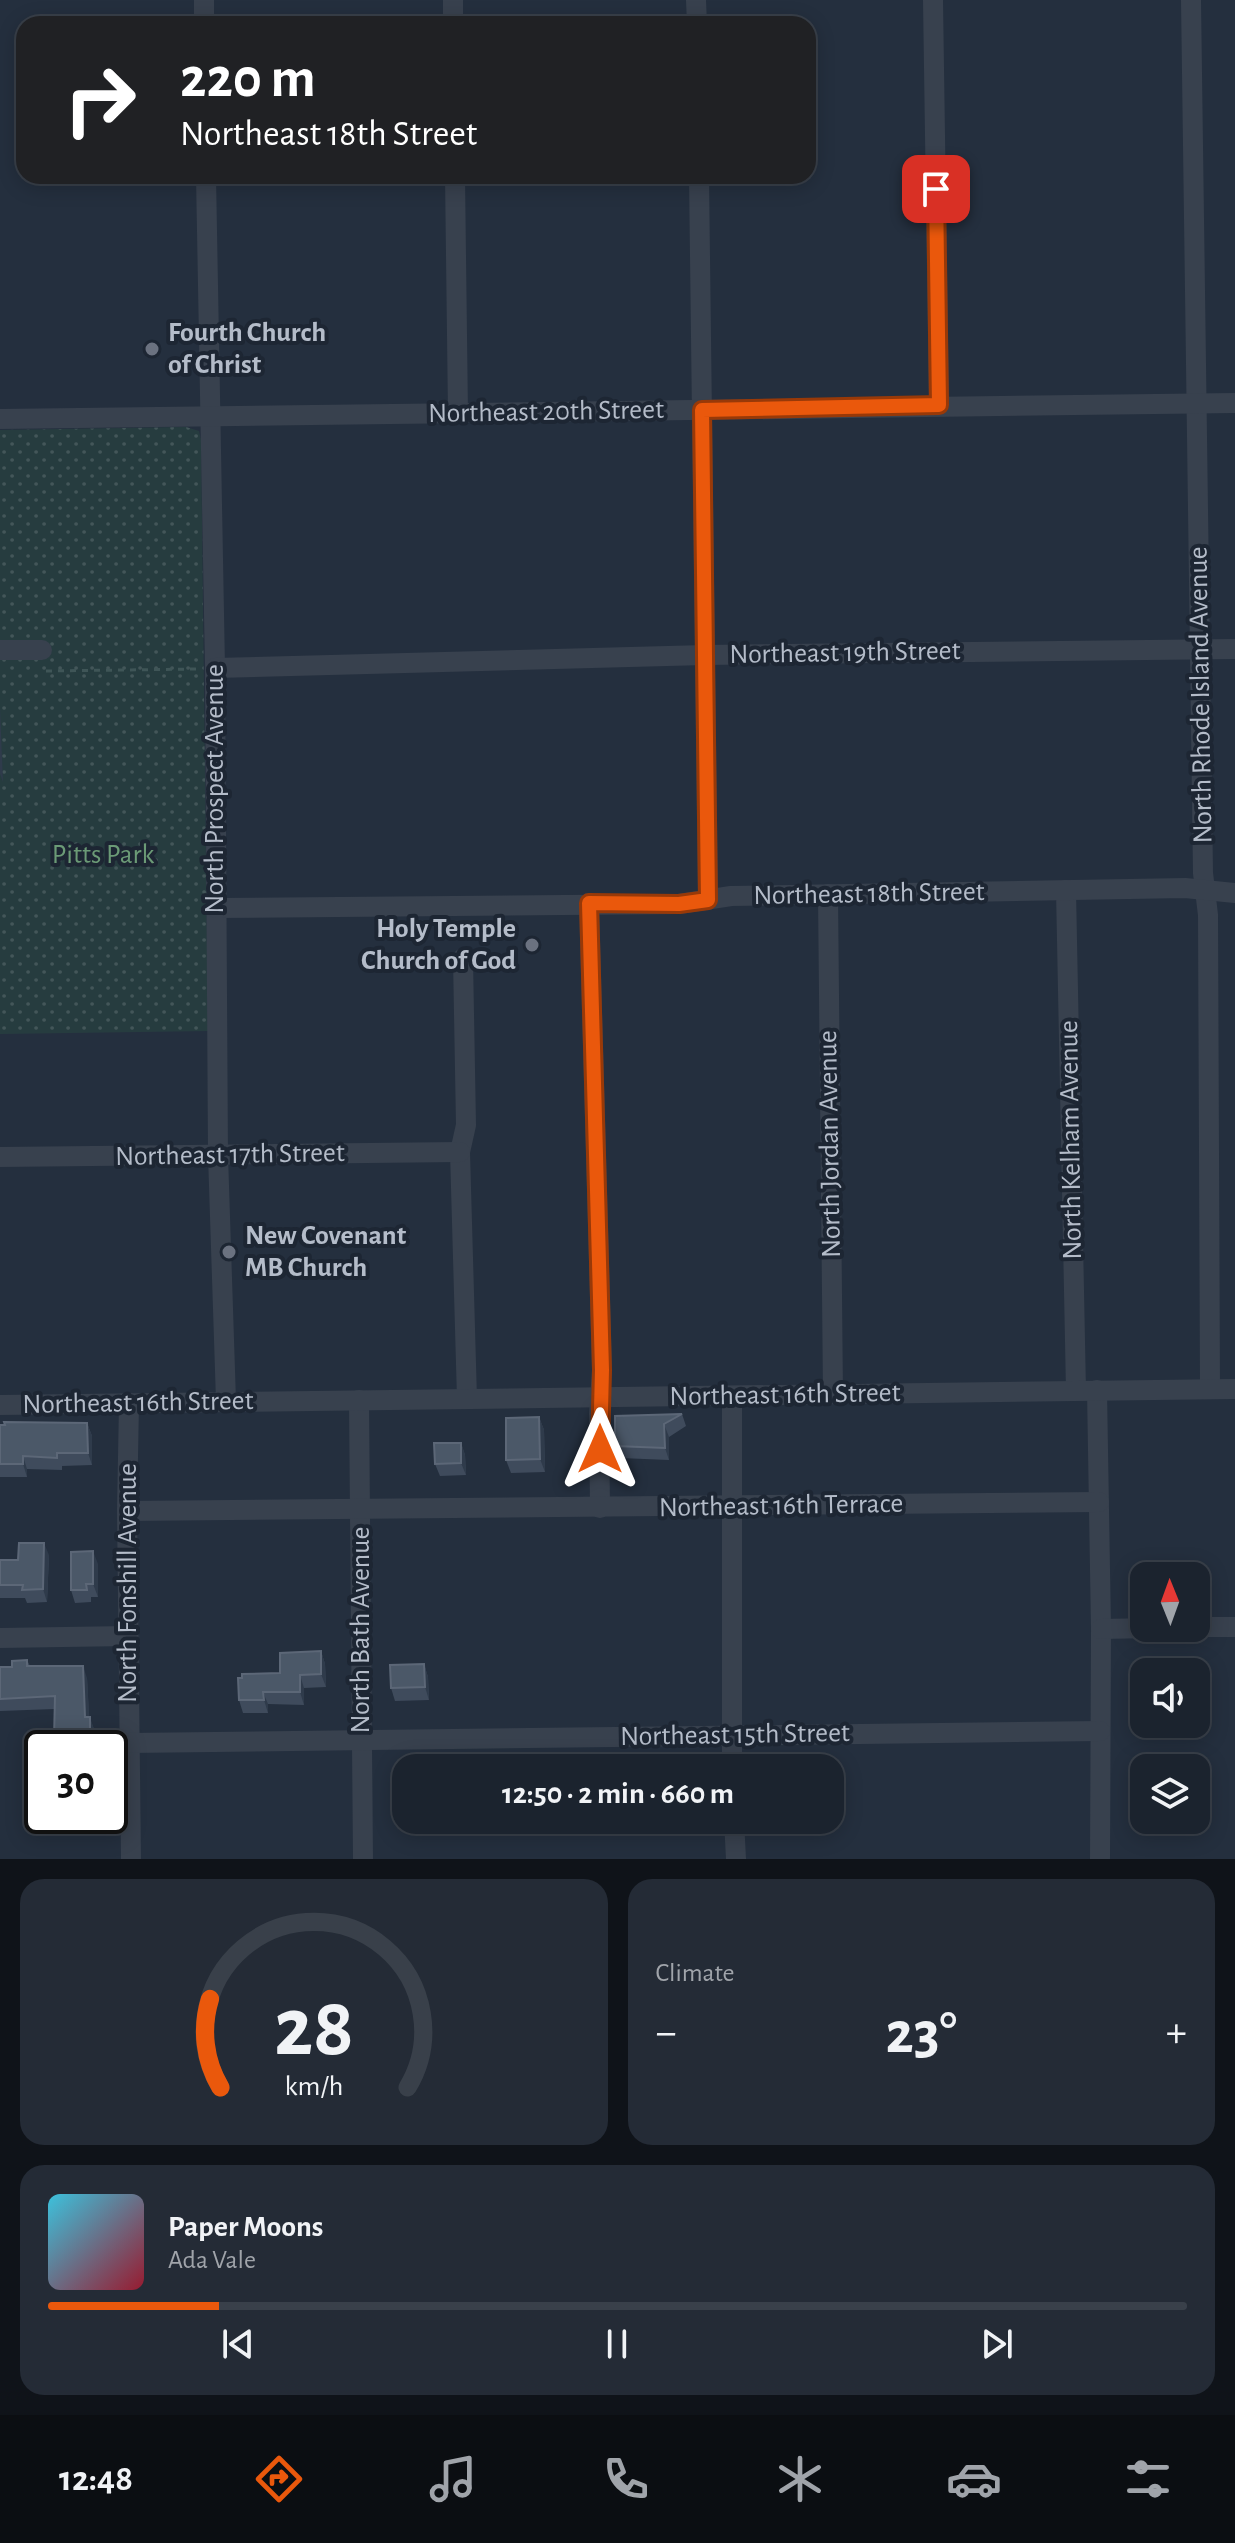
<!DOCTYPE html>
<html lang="en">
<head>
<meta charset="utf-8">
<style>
	:root { --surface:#1b232e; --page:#242b36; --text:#f1f3f6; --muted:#a0a4aa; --line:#39404a; --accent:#ea580c }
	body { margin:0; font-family:"Alegreya Sans",sans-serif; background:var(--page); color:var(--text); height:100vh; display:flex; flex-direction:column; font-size:30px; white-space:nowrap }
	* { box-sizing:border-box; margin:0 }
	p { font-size:26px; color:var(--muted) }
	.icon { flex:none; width:44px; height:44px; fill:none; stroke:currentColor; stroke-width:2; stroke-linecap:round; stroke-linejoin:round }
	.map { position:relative; height:1859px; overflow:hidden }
	.panel { display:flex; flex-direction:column; gap:20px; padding:20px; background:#0f1319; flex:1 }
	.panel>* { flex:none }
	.banner { position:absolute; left:16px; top:16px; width:800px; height:168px; border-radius:24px; box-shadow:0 4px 20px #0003,0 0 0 2px var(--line); background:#202124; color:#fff; overflow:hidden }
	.needle { width:52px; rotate:359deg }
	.fabs { position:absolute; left:1130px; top:1562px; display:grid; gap:16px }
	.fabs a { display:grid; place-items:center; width:80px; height:80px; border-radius:16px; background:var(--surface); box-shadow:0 4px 20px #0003,0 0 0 2px var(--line); font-size:40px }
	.speed { position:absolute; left:24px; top:1730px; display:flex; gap:16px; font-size:40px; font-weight:700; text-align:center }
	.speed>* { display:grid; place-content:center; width:104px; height:104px; border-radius:50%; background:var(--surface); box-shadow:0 4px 20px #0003,0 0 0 2px var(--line); line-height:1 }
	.speed .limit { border:4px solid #111; border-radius:12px; background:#fff; color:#111 }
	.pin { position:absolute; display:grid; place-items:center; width:68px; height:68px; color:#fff; margin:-34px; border-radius:16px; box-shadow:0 4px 12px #0006 }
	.me { position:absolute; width:88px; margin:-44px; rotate:0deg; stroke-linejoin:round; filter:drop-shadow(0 0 6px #0008) }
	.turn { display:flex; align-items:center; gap:28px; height:168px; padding:0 32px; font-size:36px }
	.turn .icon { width:104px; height:104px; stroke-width:2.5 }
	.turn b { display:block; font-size:56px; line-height:68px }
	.big { font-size:60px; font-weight:700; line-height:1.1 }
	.panel .tile { flex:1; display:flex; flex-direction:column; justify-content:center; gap:12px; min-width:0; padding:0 28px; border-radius:24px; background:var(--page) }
	.panel .dial { align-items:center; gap:0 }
	.dial svg { height:208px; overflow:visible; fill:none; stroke:var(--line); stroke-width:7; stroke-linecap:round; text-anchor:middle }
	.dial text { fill:var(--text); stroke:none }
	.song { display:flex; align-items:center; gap:24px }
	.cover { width:96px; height:96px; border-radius:12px; background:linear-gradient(135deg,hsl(190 70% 55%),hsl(350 70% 35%)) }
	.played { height:8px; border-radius:4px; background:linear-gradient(90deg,var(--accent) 15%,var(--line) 15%) }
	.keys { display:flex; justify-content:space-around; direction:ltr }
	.heat { display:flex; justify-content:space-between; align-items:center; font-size:44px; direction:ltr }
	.panel .tiles { flex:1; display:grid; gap:20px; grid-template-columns:1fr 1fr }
	.tile:last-child { grid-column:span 2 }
	.trip { position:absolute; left:392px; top:1754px; width:452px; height:80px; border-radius:24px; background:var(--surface); box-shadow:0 4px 20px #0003,0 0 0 2px var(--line); font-weight:700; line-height:80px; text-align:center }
	.tab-bar { display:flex; height:128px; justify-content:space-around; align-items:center; background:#0b0e12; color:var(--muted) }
	.tab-bar .icon { width:56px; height:56px }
	.tab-bar .on { color:var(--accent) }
	.tab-bar b { font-size:36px; color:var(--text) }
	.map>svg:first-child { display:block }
	.park { fill:url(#park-dots) }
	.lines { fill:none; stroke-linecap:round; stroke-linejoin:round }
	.path { stroke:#3f5557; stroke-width:3; stroke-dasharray:6 6; stroke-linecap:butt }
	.minor { stroke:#38414e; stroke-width:20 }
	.wall { fill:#3f4b5c }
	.shaded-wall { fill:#2f3b4b }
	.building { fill:#4b5868; stroke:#5c6777; stroke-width:2 }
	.route-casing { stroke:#983908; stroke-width:20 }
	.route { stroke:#ea580c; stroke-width:14 }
	.worship-dot { fill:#6b7280; stroke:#1d2633; stroke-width:3 }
	.labels { text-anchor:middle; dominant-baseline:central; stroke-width:8; stroke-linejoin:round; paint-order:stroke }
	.poi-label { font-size:28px; font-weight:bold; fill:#b4bcc9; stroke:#1d2633; text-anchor:start }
	.street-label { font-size:28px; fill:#b4bcc9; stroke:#1d2633 }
	.park-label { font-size:28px; fill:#6b9a76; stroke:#1d2633 }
</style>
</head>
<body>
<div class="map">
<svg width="1235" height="1859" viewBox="0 0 1235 1859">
	<defs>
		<pattern id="park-dots" width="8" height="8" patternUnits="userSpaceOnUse" patternTransform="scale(2)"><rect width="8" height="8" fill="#263c3f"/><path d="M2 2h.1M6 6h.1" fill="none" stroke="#435659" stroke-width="1.8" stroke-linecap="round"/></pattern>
	</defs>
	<rect width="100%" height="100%" fill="#242f3e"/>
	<path class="park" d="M186,427L199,431L201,440L208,1031L0,1034V430Z"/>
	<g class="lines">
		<path class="path" d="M46,671L198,669"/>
		<g class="minor">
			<path d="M204,0V24"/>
			<path d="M453,0V24"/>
			<path d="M696,0L697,24"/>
			<path d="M933,0L939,405"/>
			<path d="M1191,0L1203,873L1208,915L1210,1389"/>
			<path d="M206,176L215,668L218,1155L226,1401"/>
			<path d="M455,176L458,414"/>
			<path d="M699,176L708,900"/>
			<path d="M0,419L1235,403"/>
			<path d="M0,650H42"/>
			<path d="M215,668L705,655L1235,649"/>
			<path d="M1066,890L1076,1391"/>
			<path d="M828,894L833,1394"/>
			<path d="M589,903L602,1370L599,1414L600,1508"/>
			<path d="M216,908L679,904L731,896L1185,888L1235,893"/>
			<path d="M463,958L466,1125L460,1152L467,1399"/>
			<path d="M0,1157L460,1152"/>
			<path d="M1097,1390L1101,1629L1100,1859"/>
			<path d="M359,1400L363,1859"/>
			<path d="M129,1403L127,1511L131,1859"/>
			<path d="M0,1405L1235,1389"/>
			<path d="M127,1511L1099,1502"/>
			<path d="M1196,1627H1235"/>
			<path d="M1101,1629L1153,1628"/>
			<path d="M0,1638L128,1636"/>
			<path d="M129,1743L1100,1731"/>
			<path d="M732,1768V1396"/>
			<path d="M734,1820L736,1859"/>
		</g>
	</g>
	<g class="wall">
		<path d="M682,1414L686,1426L669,1437V1460L620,1458L615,1446Z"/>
		<path d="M539,1417L544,1430L545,1472L511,1473L506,1460Z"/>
		<path d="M87,1423L92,1436V1465L62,1466V1470L27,1469V1477H0V1425Z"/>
		<path d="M461,1443L465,1455L466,1475L440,1476L435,1464Z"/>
		<path d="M49,1555L47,1602L27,1603L25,1598H0V1560H18Z"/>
		<path d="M98,1564V1597H91V1602L75,1603L71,1590Z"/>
		<path d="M321,1651L325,1664L326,1687L304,1688V1705L268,1704V1713H243L239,1700L280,1673Z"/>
		<path d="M27,1660L30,1666L87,1678L89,1717L94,1729L95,1748H57L54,1739L55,1709L0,1711V1667H12Z"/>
		<path d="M424,1664L428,1677L429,1700L395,1701L391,1688Z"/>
	</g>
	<g class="shaded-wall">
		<path d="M0,707L3,782L0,774Z"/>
		<path d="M539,1417L544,1430L545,1472L540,1459Z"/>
		<path d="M87,1423L92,1436V1465L88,1453Z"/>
		<path d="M664,1424L669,1437V1460L665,1448Z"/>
		<path d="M461,1443L465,1455L466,1475L461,1463Z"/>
		<path d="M23,1456L27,1469V1477L23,1464Z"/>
		<path d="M44,1543L49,1555L47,1602L43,1589Z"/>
		<path d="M93,1551L98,1564V1597L93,1584Z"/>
		<path d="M321,1651L325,1664L326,1687L321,1674Z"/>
		<path d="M424,1664L428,1677L429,1700L425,1687Z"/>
		<path d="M83,1666L87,1678L90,1729L85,1717Z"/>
		<path d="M300,1675L304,1688V1705L300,1692Z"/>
		<path d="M263,1692L268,1704V1713L264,1700Z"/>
		<path d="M90,1717L94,1729L95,1748H93L90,1740Z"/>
	</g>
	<g class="building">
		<path d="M682,1414L664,1424L665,1448L615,1446V1416Z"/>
		<path d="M539,1417L540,1459L506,1460V1418Z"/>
		<path d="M4,1422L87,1423L88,1453H57V1458L23,1456V1464H0V1425H5Z"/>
		<path d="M434,1443H461V1463L435,1464Z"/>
		<path d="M19,1543H44L43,1589L22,1590L23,1585H0V1560H18Z"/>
		<path d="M93,1551V1584H86L87,1590H71V1552Z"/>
		<path d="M321,1651V1674L300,1675V1692H263L264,1700H239L238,1678H242V1674L280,1673V1653Z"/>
		<path d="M27,1660V1666H83L85,1717H90V1740L54,1739L55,1696L0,1699V1667H12V1661Z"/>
		<path d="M424,1664L425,1687L391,1688L390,1665Z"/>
	</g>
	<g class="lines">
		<defs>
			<path id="route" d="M600,1449L602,1370L589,903L679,904L708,900L702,410L939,405L936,189"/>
		</defs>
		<use href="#route" class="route-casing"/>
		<use href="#route" class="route"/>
	</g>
	<g class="worship-dot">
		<circle cx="152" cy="349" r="8"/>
		<circle cx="532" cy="945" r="8"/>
		<circle cx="229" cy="1252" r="8"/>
	</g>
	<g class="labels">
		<g class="poi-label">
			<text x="168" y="333">Fourth Church<tspan x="168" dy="32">of Christ</tspan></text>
			<text x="516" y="929" text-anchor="end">Holy Temple<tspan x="516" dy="32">Church of God</tspan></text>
			<text x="245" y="1236">New Covenant<tspan x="245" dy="32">MB Church</tspan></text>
		</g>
		<g class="street-label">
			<text transform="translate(546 412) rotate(-1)">Northeast 20th Street</text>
			<text transform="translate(845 653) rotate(-1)">Northeast 19th Street</text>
			<text transform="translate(1201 695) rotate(-91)">North Rhode Island Avenue</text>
			<text transform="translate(215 789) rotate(-90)">North Prospect Avenue</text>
			<text transform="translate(869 894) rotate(-1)">Northeast 18th Street</text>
			<text transform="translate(1071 1140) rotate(-91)">North Kelham Avenue</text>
			<text transform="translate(830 1144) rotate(-91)">North Jordan Avenue</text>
			<text transform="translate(230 1155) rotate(-1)">Northeast 17th Street</text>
			<text transform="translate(785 1395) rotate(-1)">Northeast 16th Street</text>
			<text transform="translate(138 1403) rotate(-1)">Northeast 16th Street</text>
			<text transform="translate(781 1506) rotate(-1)">Northeast 16th Terrace</text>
			<text transform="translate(128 1583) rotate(-90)">North Fonshill Avenue</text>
			<text transform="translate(361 1630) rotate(-90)">North Bath Avenue</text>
			<text transform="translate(735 1735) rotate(-1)">Northeast 15th Street</text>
		</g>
		<g class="park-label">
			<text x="103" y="855">Pitts Park</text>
		</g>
	</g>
</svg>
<div class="fabs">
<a><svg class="needle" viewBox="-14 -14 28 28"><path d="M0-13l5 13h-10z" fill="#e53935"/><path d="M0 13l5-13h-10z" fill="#a0a4aa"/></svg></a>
<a><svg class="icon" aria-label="sound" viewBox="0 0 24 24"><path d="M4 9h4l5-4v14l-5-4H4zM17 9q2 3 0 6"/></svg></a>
<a><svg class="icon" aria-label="layers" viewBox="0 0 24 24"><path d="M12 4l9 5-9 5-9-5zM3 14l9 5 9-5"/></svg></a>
</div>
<div class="speed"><div class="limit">30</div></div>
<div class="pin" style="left:936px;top:189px;background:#d93025"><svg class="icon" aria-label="arrive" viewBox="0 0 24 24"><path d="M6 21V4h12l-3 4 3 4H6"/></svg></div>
<svg class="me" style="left:600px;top:1449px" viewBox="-20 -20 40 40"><path d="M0-17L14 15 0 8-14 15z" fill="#ea580c" stroke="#fff" stroke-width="4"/></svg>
<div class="trip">12:50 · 2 min · 660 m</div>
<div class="banner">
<div class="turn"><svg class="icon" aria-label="right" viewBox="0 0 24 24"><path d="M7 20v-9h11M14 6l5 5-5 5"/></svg><div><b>220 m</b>Northeast 18th Street</div></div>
</div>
</div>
<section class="panel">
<div class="tiles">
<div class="tile dial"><svg viewBox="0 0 100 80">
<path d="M14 69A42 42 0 1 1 86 69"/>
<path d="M14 69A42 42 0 0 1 10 35" stroke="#ea580c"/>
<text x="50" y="56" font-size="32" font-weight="700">28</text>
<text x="50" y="72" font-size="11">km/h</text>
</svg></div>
<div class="tile"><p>Climate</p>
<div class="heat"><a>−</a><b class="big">23°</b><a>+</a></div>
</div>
<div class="tile">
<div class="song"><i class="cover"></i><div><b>Paper Moons</b><p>Ada Vale</p></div></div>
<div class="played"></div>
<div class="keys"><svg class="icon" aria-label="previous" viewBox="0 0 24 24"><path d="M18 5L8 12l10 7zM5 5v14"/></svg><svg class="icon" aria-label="pause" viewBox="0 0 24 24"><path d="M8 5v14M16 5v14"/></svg><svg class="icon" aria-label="next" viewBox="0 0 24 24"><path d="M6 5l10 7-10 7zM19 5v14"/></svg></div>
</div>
</div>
</section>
<nav class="tab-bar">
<b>12:48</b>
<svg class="icon on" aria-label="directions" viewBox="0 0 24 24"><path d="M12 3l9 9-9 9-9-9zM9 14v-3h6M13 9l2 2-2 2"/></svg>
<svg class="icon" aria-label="music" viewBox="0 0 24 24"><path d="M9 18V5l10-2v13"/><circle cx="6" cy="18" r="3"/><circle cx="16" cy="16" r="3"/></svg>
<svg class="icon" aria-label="phone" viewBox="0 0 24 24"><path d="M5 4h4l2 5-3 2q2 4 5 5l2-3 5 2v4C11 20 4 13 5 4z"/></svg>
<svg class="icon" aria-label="climate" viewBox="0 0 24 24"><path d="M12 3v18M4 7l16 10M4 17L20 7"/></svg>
<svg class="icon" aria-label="car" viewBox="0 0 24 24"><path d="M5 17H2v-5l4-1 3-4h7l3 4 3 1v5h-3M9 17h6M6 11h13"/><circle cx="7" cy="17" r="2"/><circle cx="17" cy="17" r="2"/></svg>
<svg class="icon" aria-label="filters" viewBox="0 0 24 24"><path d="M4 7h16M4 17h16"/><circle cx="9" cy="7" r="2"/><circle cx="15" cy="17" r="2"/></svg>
</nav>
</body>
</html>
